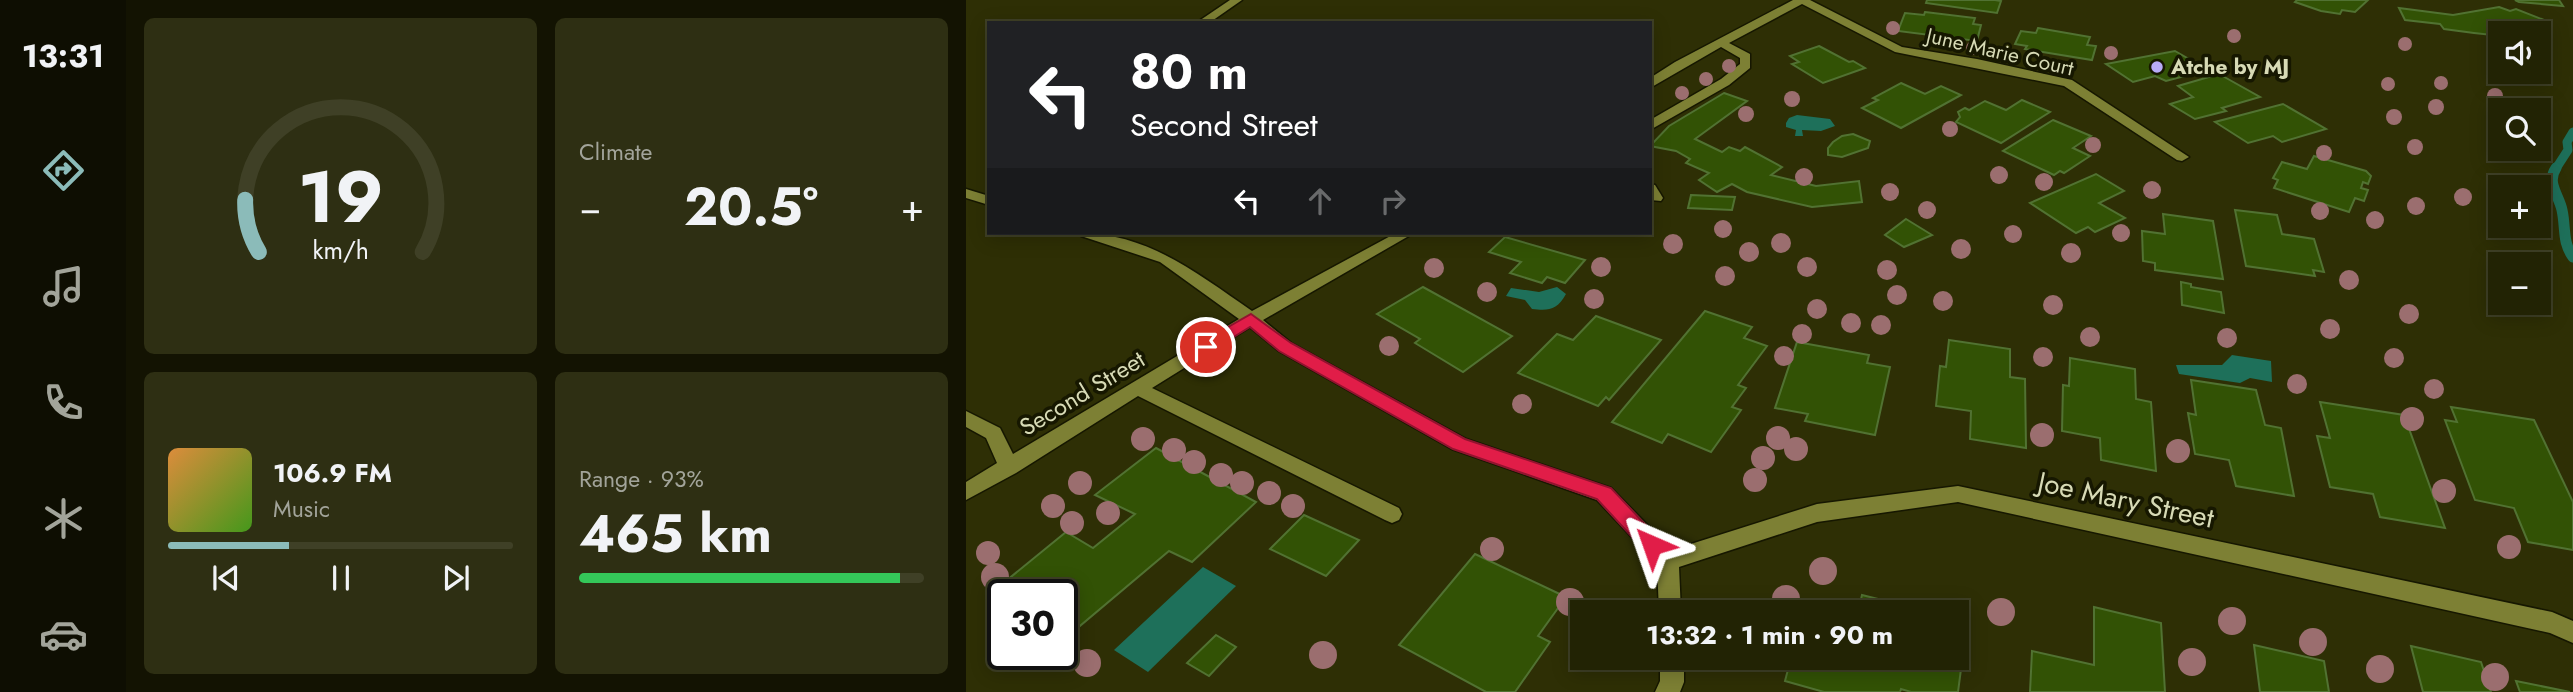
<!DOCTYPE html>
<html lang="en">
<head>
<meta charset="utf-8">
<style>
	:root { --surface:#222304; --page:#2e2f13; --text:#f1f3f6; --muted:#a2a49a; --line:#3f4026; --accent:#8bbbb9 }
	body { margin:0; font-family:Jost,sans-serif; background:var(--page); color:var(--text); height:100vh; display:flex; flex-direction:column; font-size:26px; white-space:nowrap }
	* { box-sizing:border-box; margin:0 }
	p { font-size:23px; color:var(--muted) }
	.icon { flex:none; width:38px; height:38px; fill:none; stroke:currentColor; stroke-width:2; stroke-linecap:round; stroke-linejoin:round }
	.map { position:relative; flex:1; overflow:hidden }
	.side { display:flex; flex-direction:column; gap:18px; padding:18px; background:#131302; width:840px }
	.side>* { flex:none }
	.top-card { position:absolute; left:21px; top:21px; width:665px; height:214px; border-radius:0px; box-shadow:0 4px 18px #0003,0 0 0 2px var(--line); background:#202124; color:#fff; overflow:hidden }
	.fabs { position:absolute; left:1522px; top:21px; display:grid; gap:14px }
	.fabs a { display:grid; place-items:center; width:63px; height:63px; border-radius:0px; background:var(--surface); box-shadow:0 4px 18px #0003,0 0 0 2px var(--line); font-size:35px }
	.speed { position:absolute; left:21px; top:579px; display:flex; gap:14px; font-size:35px; font-weight:700; text-align:center }
	.speed>* { display:grid; place-content:center; width:91px; height:91px; border-radius:50%; background:var(--surface); box-shadow:0 4px 18px #0003,0 0 0 2px var(--line); line-height:1 }
	.speed .limit { border:4px solid #111; border-radius:10px; background:#fff; color:#111 }
	.pin { position:absolute; display:grid; place-items:center; width:60px; height:60px; color:#fff; margin:-30px; border:4px solid #fff; border-radius:50%; box-shadow:0 2px 7px #0007 }
	.me { position:absolute; width:77px; margin:-38px; rotate:317deg; stroke-linejoin:round; filter:drop-shadow(0 0 5px #0008) }
	.turn { display:flex; align-items:center; gap:24px; height:147px; padding:0 28px; font-size:32px }
	.turn .icon { width:91px; height:91px; stroke-width:2.5 }
	.turn b { display:block; font-size:49px; line-height:60px }
	.lanes { display:flex; align-items:center; height:66px; padding:0 28px; background:#0003; justify-content:center; gap:35px; direction:ltr }
	.lanes .off { opacity:.35 }
	.big { font-size:52px; font-weight:700; line-height:1.1 }
	.side .widget { flex:1; display:flex; flex-direction:column; justify-content:center; gap:10px; min-width:0; padding:0 24px; border-radius:10px; background:var(--page) }
	.side .dial { align-items:center; gap:0 }
	.dial svg { height:182px; overflow:visible; fill:none; stroke:var(--line); stroke-width:7; stroke-linecap:round; text-anchor:middle }
	.dial text { fill:var(--text); stroke:none }
	.song { display:flex; align-items:center; gap:21px }
	.cover { width:84px; height:84px; border-radius:10px; background:linear-gradient(135deg,hsl(30 70% 55%),hsl(100 70% 35%)) }
	.played { height:7px; border-radius:4px; background:linear-gradient(90deg,var(--accent) 35%,var(--line) 35%) }
	.keys { display:flex; justify-content:space-around; direction:ltr }
	.heat { display:flex; justify-content:space-between; align-items:center; font-size:38px; direction:ltr }
	.charge { height:10px; border-radius:5px; background:linear-gradient(90deg,#34c759 93%,var(--line) 0) }
	.side .tiles { flex:1; display:grid; gap:18px; grid-template-columns:repeat(2,1fr) }
	.trip { position:absolute; left:604px; top:600px; width:399px; height:70px; border-radius:0px; background:var(--surface); box-shadow:0 4px 18px #0003,0 0 0 2px var(--line); font-weight:700; line-height:70px; text-align:center }
	main { display:flex; flex:1; min-height:0 }
	.menu { display:flex; flex-direction:column; width:126px; justify-content:space-around; align-items:center; background:#0e0e02; color:var(--muted) }
	.menu .icon { width:49px; height:49px }
	.menu .on { color:var(--accent) }
	.menu b { font-size:32px; color:var(--text) }
	.map>svg:first-child { display:block }
	.water { fill:#1e705a }
	.lines { fill:none; stroke-linecap:round; stroke-linejoin:round }
	.stream-far1 { stroke:#1e705a; stroke-width:9 }
	.stream { stroke:#1e705a; stroke-width:11 }
	.building { fill:#325205; stroke:#517232; stroke-width:2 }
	.minor-casing { stroke:#161701; stroke-width:3 }
	.minor { fill:#7d8034; fill-rule:evenodd }
	.tree { fill:#9b6e6f }
	.route { fill:#e11d48; stroke:#92132f; stroke-width:2 }
	.poi-dot { fill:#b8abf7; stroke:#161700; stroke-width:2.5 }
	.labels { text-anchor:middle; dominant-baseline:central; stroke-width:7; stroke-linejoin:round; paint-order:stroke }
	.far-street-label { font-size:21px; fill:#d7dab5; stroke:#161700 }
	.far-poi-label { font-size:21px; font-weight:bold; fill:#d7dab5; stroke:#161700; text-anchor:start }
	.street-label { font-size:24px; fill:#d7dab5; stroke:#161700 }
	.near-street-label { font-size:28px; fill:#d7dab5; stroke:#161700 }
</style>
</head>
<body>
<main>
<nav class="menu">
<b>13:31</b>
<svg class="icon on" aria-label="directions" viewBox="0 0 24 24"><path d="M12 3l9 9-9 9-9-9zM9 14v-3h6M13 9l2 2-2 2"/></svg>
<svg class="icon" aria-label="music" viewBox="0 0 24 24"><path d="M9 18V5l10-2v13"/><circle cx="6" cy="18" r="3"/><circle cx="16" cy="16" r="3"/></svg>
<svg class="icon" aria-label="phone" viewBox="0 0 24 24"><path d="M5 4h4l2 5-3 2q2 4 5 5l2-3 5 2v4C11 20 4 13 5 4z"/></svg>
<svg class="icon" aria-label="climate" viewBox="0 0 24 24"><path d="M12 3v18M4 7l16 10M4 17L20 7"/></svg>
<svg class="icon" aria-label="car" viewBox="0 0 24 24"><path d="M5 17H2v-5l4-1 3-4h7l3 4 3 1v5h-3M9 17h6M6 11h13"/><circle cx="7" cy="17" r="2"/><circle cx="17" cy="17" r="2"/></svg>
</nav>
<section class="side">
<div class="tiles">
<div class="widget dial"><svg viewBox="0 0 100 80">
<path d="M14 69A42 42 0 1 1 86 69"/>
<path d="M14 69A42 42 0 0 1 8 46" stroke="#8bbbb9"/>
<text x="50" y="56" font-size="32" font-weight="700">19</text>
<text x="50" y="72" font-size="11">km/h</text>
</svg></div>
<div class="widget"><p>Climate</p>
<div class="heat"><a>−</a><b class="big">20.5°</b><a>+</a></div>
</div>
<div class="widget">
<div class="song"><i class="cover"></i><div><b>106.9 FM</b><p>Music</p></div></div>
<div class="played"></div>
<div class="keys"><svg class="icon" aria-label="previous" viewBox="0 0 24 24"><path d="M18 5L8 12l10 7zM5 5v14"/></svg><svg class="icon" aria-label="pause" viewBox="0 0 24 24"><path d="M8 5v14M16 5v14"/></svg><svg class="icon" aria-label="next" viewBox="0 0 24 24"><path d="M6 5l10 7-10 7zM19 5v14"/></svg></div>
</div>
<div class="widget"><p>Range · 93%</p><b class="big">465 km</b><div class="charge"></div></div>
</div>
</section>
<div class="map">
<svg width="1607" height="692" viewBox="0 0 1607 692">
	<rect width="100%" height="100%" fill="#2e2f05"/>
	<g class="water">
		<path d="M831,115L864,119L869,126L855,131L836,130L837,136H829L830,130L820,127V123L823,118Z"/>
		<path d="M591,287L600,294C591,310 583,311 566,309L559,300L540,296L545,288L573,292Z"/>
		<path d="M1266,355L1305,361L1306,382L1284,378L1274,383L1213,374L1210,365H1256Z"/>
		<path d="M237,567L270,586L182,672L148,650Z"/>
	</g>
	<g class="lines">
		<path class="stream-far1" d="M1589,170L1602,150L1601,142L1607,132"/>
		<path class="stream" d="M1590,168C1580,183 1593,195 1596,210C1600,228 1596,242 1607,257"/>
	</g>
	<g class="building">
		<path d="M961,0H1029L1035,1L1031,13L960,3Z"/>
		<path d="M1331,0H1402L1389,12L1376,10L1374,14L1355,11L1329,2Z"/>
		<path d="M1549,0H1593L1597,6L1553,2Z"/>
		<path d="M1533,7L1544,11L1550,9L1578,20L1570,23L1583,27L1571,33H1535V36L1508,33L1478,29L1474,24L1439,20L1433,8L1487,15Z"/>
		<path d="M959,12L1009,18L1007,24L1015,25L1011,41L932,31L939,13L958,15Z"/>
		<path d="M1072,28L1124,37L1121,45L1130,46L1126,60L1059,49L1061,46L1049,44L1055,31L1070,33Z"/>
		<path d="M853,46L883,62L887,61L899,68L857,83L826,64L833,62L824,56Z"/>
		<path d="M1209,51L1242,70L1200,81L1189,76L1167,82L1140,64Z"/>
		<path d="M1253,74L1294,97L1256,108L1260,111L1229,119L1204,104L1227,97L1212,86Z"/>
		<path d="M935,83L959,94L975,86L995,95L935,128L896,108L912,100L907,98Z"/>
		<path d="M758,93L781,101L729,139L756,152L763,147L774,151L779,147L816,167L805,175L850,186L893,181L896,202L846,207L781,192L766,184L751,192L733,180L743,173L720,163L724,159L710,151L684,146L703,126Z"/>
		<path d="M1056,100L1084,112L1035,143L990,122L994,117L992,112L999,108L1003,110L1019,101L1040,110Z"/>
		<path d="M1317,104L1360,129L1316,142L1307,136L1282,143L1249,122Z"/>
		<path d="M1087,120L1125,136L1107,148L1124,156L1098,173L1094,171L1088,175L1037,151Z"/>
		<path d="M887,134L904,141L902,148L876,157L862,155V148L867,142L876,136Z"/>
		<path d="M1348,156L1400,171L1405,176L1402,184L1397,182L1395,188L1402,190L1398,201L1389,198L1383,212L1308,188L1312,180L1307,178L1316,162L1341,169Z"/>
		<path d="M1130,174L1158,191L1133,203L1159,218L1129,232L1122,227L1110,233L1064,203Z"/>
		<path d="M725,195L769,197L766,210L722,208Z"/>
		<path d="M1269,210L1311,215L1316,234L1348,239L1358,272L1347,270L1349,276L1280,266Z"/>
		<path d="M1197,214L1247,221L1257,279L1189,270V263L1177,261L1176,231L1199,234Z"/>
		<path d="M940,219L966,235L938,247L919,235Z"/>
		<path d="M539,237L619,260L599,283L581,277L576,283L544,273L555,262L523,252Z"/>
		<path d="M1215,282L1225,284V287L1255,292L1258,313L1216,305Z"/>
		<path d="M457,287L546,336L497,372L449,343L454,339L411,314Z"/>
		<path d="M739,311L786,327L778,338L801,346L772,385L780,388L766,407L775,410L745,452L702,434L696,443L646,422Z"/>
		<path d="M630,316L695,340L643,400L640,397L632,406L552,373L591,334L607,340Z"/>
		<path d="M983,340L1044,349V377L1059,379L1060,448L1004,439L1005,411L970,406L974,366L980,367Z"/>
		<path d="M831,342L903,355L901,363L924,367L909,435L839,421L842,414L809,408Z"/>
		<path d="M1104,358L1169,369L1170,399L1185,402L1190,471L1135,460L1134,438L1096,431L1097,385L1103,386Z"/>
		<path d="M1225,380L1290,390L1299,425L1315,428L1328,496L1270,486L1263,460L1229,454L1222,413L1230,415Z"/>
		<path d="M1354,402L1438,415L1479,528L1414,517L1407,494L1364,487L1351,436L1364,438Z"/>
		<path d="M1485,407L1568,420L1607,502V550L1562,542L1548,508L1509,500L1479,420L1491,422Z"/>
		<path d="M190,448L290,502L226,562L203,551L96,641V595H37V602L24,594L100,532L127,548L169,514L129,495Z"/>
		<path d="M338,515L393,540L360,576L304,549Z"/>
		<path d="M509,554L600,597L572,636L584,642L549,692H520L433,645Z"/>
		<path d="M896,595L964,612H892Z"/>
		<path d="M1128,607L1195,623L1199,692H1064L1066,651L1128,665Z"/>
		<path d="M990,629L1000,631L992,692H945L935,689L934,692H858L819,681L825,658H990Z"/>
		<path d="M250,635L270,647L243,676L221,663Z"/>
		<path d="M1288,645L1358,661L1363,692H1294Z"/>
		<path d="M1445,646L1515,662L1525,692H1457Z"/>
		<path d="M1550,681L1604,692H1554Z"/>
	</g>
	<g class="lines">
		<defs>
			<g id="minor">
				<path d="M264,0H276L243,23H230Z"/>
				<path d="M827,0H844L936,47L1011,59L1106,80L1223,157L1216,161L1211,160L1098,86L929,52L836,4L763,43L784,54V68L763,85L684,130V120L755,79L774,64V58L755,47L684,88V78L709,62Z"/>
				<path d="M684,184L689,185L697,198L695,201L684,200Z"/>
				<path d="M0,189L23,196V205L0,198Z"/>
				<path d="M113,233C182,233 232,274 286,311L430,233H448L297,320L325,343L500,439L645,488L706,550L851,504L992,486L1586,612L1607,621V643L1584,633L992,502L851,522L713,567L715,612H693L691,564L631,500L486,449L313,351L284,327L186,388L433,508L436,514L433,520L426,523L419,520L172,396L50,473L0,500V482L31,463L20,438L0,427V411L34,428L47,454L273,319L194,262L115,236Z"/>
				<path d="M694,658H718V682L714,692H689L694,681Z"/>
			</g>
		</defs>
		<use href="#minor" class="minor-casing"/>
		<use href="#minor" class="minor"/>
	</g>
	<g class="tree">
		<circle cx="927" cy="28" r="7"/>
		<circle cx="1268" cy="36" r="7"/>
		<circle cx="1439" cy="44" r="7"/>
		<circle cx="1007" cy="48" r="7"/>
		<circle cx="1145" cy="53" r="7"/>
		<circle cx="763" cy="66" r="7"/>
		<circle cx="740" cy="79" r="7"/>
		<circle cx="1475" cy="83" r="7"/>
		<circle cx="1422" cy="84" r="7"/>
		<circle cx="716" cy="93" r="7"/>
		<circle cx="1529" cy="96" r="8"/>
		<circle cx="826" cy="99" r="8"/>
		<circle cx="1470" cy="107" r="8"/>
		<circle cx="780" cy="114" r="8"/>
		<circle cx="1428" cy="117" r="8"/>
		<circle cx="984" cy="129" r="8"/>
		<circle cx="1127" cy="145" r="8"/>
		<circle cx="1449" cy="147" r="8"/>
		<circle cx="1358" cy="153" r="8"/>
		<circle cx="1033" cy="175" r="9"/>
		<circle cx="838" cy="177" r="9"/>
		<circle cx="1078" cy="182" r="9"/>
		<circle cx="1186" cy="190" r="9"/>
		<circle cx="924" cy="192" r="9"/>
		<circle cx="1497" cy="197" r="9"/>
		<circle cx="1450" cy="206" r="9"/>
		<circle cx="961" cy="210" r="9"/>
		<circle cx="1354" cy="211" r="9"/>
		<circle cx="1409" cy="220" r="9"/>
		<circle cx="757" cy="229" r="9"/>
		<circle cx="1155" cy="233" r="9"/>
		<circle cx="1047" cy="234" r="9"/>
		<circle cx="815" cy="243" r="10"/>
		<circle cx="707" cy="244" r="10"/>
		<circle cx="995" cy="249" r="10"/>
		<circle cx="783" cy="252" r="10"/>
		<circle cx="1105" cy="253" r="10"/>
		<circle cx="635" cy="267" r="10"/>
		<circle cx="841" cy="267" r="10"/>
		<circle cx="468" cy="268" r="10"/>
		<circle cx="921" cy="270" r="10"/>
		<circle cx="759" cy="276" r="10"/>
		<circle cx="1383" cy="280" r="10"/>
		<circle cx="521" cy="292" r="10"/>
		<circle cx="931" cy="295" r="10"/>
		<circle cx="628" cy="299" r="10"/>
		<circle cx="977" cy="301" r="10"/>
		<circle cx="1087" cy="305" r="10"/>
		<circle cx="851" cy="309" r="10"/>
		<circle cx="1443" cy="314" r="10"/>
		<circle cx="885" cy="323" r="10"/>
		<circle cx="915" cy="325" r="10"/>
		<circle cx="1364" cy="329" r="10"/>
		<circle cx="836" cy="334" r="10"/>
		<circle cx="1124" cy="337" r="10"/>
		<circle cx="1261" cy="338" r="10"/>
		<circle cx="423" cy="346" r="10"/>
		<circle cx="818" cy="356" r="10"/>
		<circle cx="1077" cy="357" r="10"/>
		<circle cx="1428" cy="358" r="10"/>
		<circle cx="1331" cy="384" r="10"/>
		<circle cx="1468" cy="389" r="10"/>
		<circle cx="556" cy="404" r="10"/>
		<circle cx="1446" cy="419" r="12"/>
		<circle cx="1076" cy="435" r="12"/>
		<circle cx="812" cy="438" r="12"/>
		<circle cx="177" cy="439" r="12"/>
		<circle cx="830" cy="449" r="12"/>
		<circle cx="208" cy="450" r="12"/>
		<circle cx="1212" cy="451" r="12"/>
		<circle cx="797" cy="458" r="12"/>
		<circle cx="228" cy="462" r="12"/>
		<circle cx="255" cy="475" r="12"/>
		<circle cx="789" cy="480" r="12"/>
		<circle cx="114" cy="483" r="12"/>
		<circle cx="276" cy="483" r="12"/>
		<circle cx="1478" cy="491" r="12"/>
		<circle cx="303" cy="493" r="12"/>
		<circle cx="87" cy="506" r="12"/>
		<circle cx="327" cy="506" r="12"/>
		<circle cx="142" cy="513" r="12"/>
		<circle cx="106" cy="523" r="12"/>
		<circle cx="1543" cy="547" r="12"/>
		<circle cx="526" cy="549" r="12"/>
		<circle cx="22" cy="553" r="12"/>
		<circle cx="857" cy="571" r="14"/>
		<circle cx="29" cy="577" r="14"/>
		<circle cx="820" cy="599" r="14"/>
		<circle cx="604" cy="602" r="14"/>
		<circle cx="1035" cy="612" r="14"/>
		<circle cx="1266" cy="621" r="14"/>
		<circle cx="1347" cy="642" r="14"/>
		<circle cx="357" cy="655" r="14"/>
		<circle cx="1226" cy="662" r="14"/>
		<circle cx="121" cy="663" r="14"/>
		<circle cx="1414" cy="669" r="14"/>
		<circle cx="1529" cy="677" r="14"/>
	</g>
	<path class="route" d="M285,314L325,343L499,439L645,488L693,539L696,545L693,551L686,553L679,551L631,499L487,449L313,351L284,327L245,351H234L232,347L234,343Z"/>
	<circle class="poi-dot" cx="1191" cy="67" r="7"/>
	<g class="labels">
		<g class="far-street-label">
			<text transform="translate(1034 52) rotate(13)">June Marie Court</text>
		</g>
		<g class="far-poi-label">
			<text x="1205" y="67">Atche by MJ</text>
		</g>
		<g class="street-label">
			<text transform="translate(116 393) rotate(-31)">Second Street</text>
		</g>
		<g class="near-street-label">
			<text transform="translate(1160 500) rotate(12)">Joe Mary Street</text>
		</g>
	</g>
</svg>
<div class="fabs">
<a><svg class="icon" aria-label="sound" viewBox="0 0 24 24"><path d="M4 9h4l5-4v14l-5-4H4zM17 9q2 3 0 6"/></svg></a>
<a><svg class="icon" aria-label="search" viewBox="0 0 24 24"><circle cx="10" cy="10" r="6"/><path d="M15 15l6 6"/></svg></a>
<a>+</a>
<a>−</a>
</div>
<div class="speed"><div class="limit">30</div></div>
<div class="pin" style="left:240px;top:347px;background:#d93025"><svg class="icon" aria-label="arrive" viewBox="0 0 24 24"><path d="M6 21V4h12l-3 4 3 4H6"/></svg></div>
<svg class="me" style="left:686px;top:545px" viewBox="-20 -20 40 40"><path d="M0-17L14 15 0 8-14 15z" fill="#e11d48" stroke="#fff" stroke-width="4"/></svg>
<div class="trip">13:32 · 1 min · 90 m</div>
<div class="top-card">
<div class="turn"><svg class="icon" aria-label="left" viewBox="0 0 24 24"><path d="M17 20v-9H6M10 6l-5 5 5 5"/></svg><div><b>80 m</b>Second Street</div></div>
<div class="lanes"><svg class="icon" aria-label="left" viewBox="0 0 24 24"><path d="M17 20v-9H6M10 6l-5 5 5 5"/></svg><svg class="icon off" aria-label="ahead" viewBox="0 0 24 24"><path d="M12 20V5M6 11l6-6 6 6"/></svg><svg class="icon off" aria-label="right" viewBox="0 0 24 24"><path d="M7 20v-9h11M14 6l5 5-5 5"/></svg></div>
</div>
</div>
</main>
</body>
</html>
